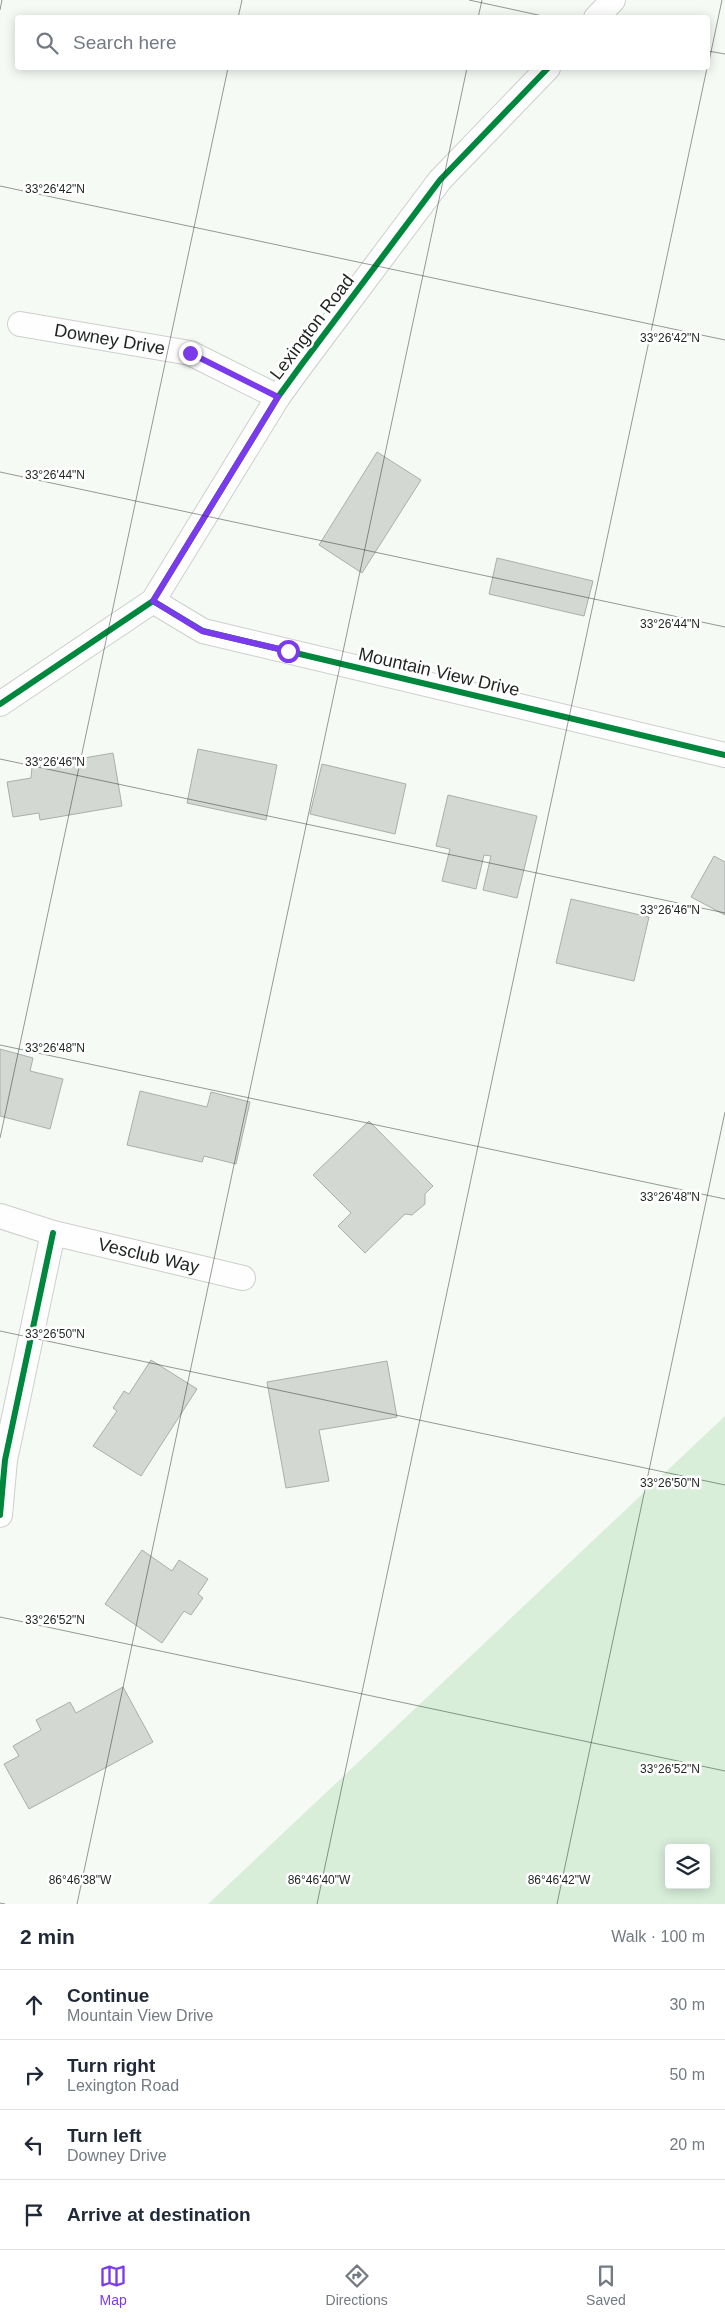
<!DOCTYPE html>
<html lang="en">
<head>
<meta charset="utf-8">
<style>
  body { margin:0; font-family:Arial,sans-serif; background:#f2f2f3; color:#1f2937 }
  .controls { position:absolute; right:15px; bottom:15px; display:grid; overflow:hidden; border-radius:5px; box-shadow:0 2px 12px #0003 }
  .controls button { width:45px; height:45px; display:grid; place-items:center; padding:0; border:0; border-bottom:1px solid #e0e1e3; background:#fff; color:#1f2937; font:25px sans-serif }
  .stop { position:absolute; width:15px; height:15px; margin:-11px; border:4px solid #7c3aed; border-radius:50%; background:#fff }
  .stop.end { background:#7c3aed; border-color:#fff; box-shadow:0 1px 5px #0008 }
  .list { margin:0; padding:0; list-style:none }
  h2 { display:flex; justify-content:space-between; align-items:center; height:65px; margin:0; padding:0 20px; font-size:21px }
  h2 small { font-size:16px; font-weight:400; color:#747a83 }
  .list li { display:grid; grid-template-columns:32px 1fr auto; gap:15px; align-items:center; box-sizing:border-box; height:70px; padding:0 20px; border-top:1px solid #e0e1e3 }
  .list b { display:block; font-size:19px; white-space:nowrap }
  .list p { margin:0; font-size:16px; white-space:nowrap; color:#747a83 }
  .list em { font-size:16px; font-style:normal; color:#747a83 }
  .icon { flex:none; width:28px; height:28px; fill:none; stroke:currentColor; stroke-width:2; stroke-linecap:round; stroke-linejoin:round }
  .map { position:relative; flex:none; width:725px; height:1904px; overflow:hidden }
  .search { position:absolute; background:#fff; box-shadow:0 2px 12px #0003; left:15px; right:15px; top:15px; height:55px; display:flex; align-items:center; gap:12px; box-sizing:border-box; padding:0 18px; border-radius:5px; color:#747a83; font-size:19px }
  .sheet { height:345px; background:#fff }
  nav { display:flex; justify-content:space-around; align-items:center; box-sizing:border-box; height:70px; border-top:1px solid #e0e1e3; background:#fff; font-size:14px; color:#747a83 }
  nav a { display:grid; justify-items:center; gap:2px }
  nav .on { color:#7c3aed }
  .map>svg:first-child { display:block }
  .green { fill:#d8eed9; fill-rule:evenodd }
  .building { fill:#d3d8d3; stroke:#abafab }
  .lines { fill:none; stroke-linecap:round; stroke-linejoin:round }
  .street-casing { stroke:#ccd0cc; stroke-width:26 }
  .street { stroke:#fefefe; stroke-width:24 }
  .cycleway-casing { stroke:#fff; stroke-width:9 }
  .cycleway { stroke:#00873e; stroke-width:6 }
  .route { stroke:#7c3aed; stroke-width:6 }
  .ticks { fill:none; stroke:#1f2420; stroke-width:1; stroke-opacity:0.45 }
  .labels { text-anchor:middle; stroke-width:5; stroke-linejoin:round; paint-order:stroke }
  .street-label { font-size:18px; fill:#1f2420; stroke:#fff }
  .ticks-label { font-size:12px; text-anchor:middle; fill:#1f2420; stroke:#fff; stroke-width:5; stroke-linejoin:round; paint-order:stroke }
</style>
</head>
<body>
<div class="map">
<svg width="725" height="1904" viewBox="0 0 725 1904">
  <rect width="100%" height="100%" fill="#f5faf5"/>
  <path class="green" d="M 725,1416 L 725,1904 L 208,1904 ZM 669,1848 L 706,1848 L 706,1885 L 669,1885 Z"/>
  <g class="building">
    <polygon points="377,452 421,480 362,573 319,545"/>
    <polygon points="497,558 593,581 584,616 489,594"/>
    <polygon points="198,749 277,765 266,820 187,803"/>
    <polygon points="113,753 122,806 40,820 39,813 13,817 7,782 31,778 32,767"/>
    <polygon points="322,764 406,784 395,834 310,814"/>
    <polygon points="448,795 537,816 517,898 483,890 491,856 484,855 476,889 442,881 450,849 436,846"/>
    <polygon points="714,856 725,862 725,915 691,897"/>
    <polygon points="571,899 649,917 634,981 556,963"/>
    <polygon points="0,1049 33,1058 30,1071 63,1079 50,1129 0,1116"/>
    <polygon points="140,1091 207,1107 211,1092 250,1102 236,1164 204,1156 202,1162 127,1145"/>
    <polygon points="369,1121 433,1186 425,1194 425,1204 412,1215 405,1214 365,1253 338,1226 351,1213 313,1175"/>
    <polygon points="151,1360 197,1389 141,1476 93,1446 117,1411 113,1408 124,1391 129,1394"/>
    <polygon points="387,1361 397,1417 319,1430 329,1481 286,1488 267,1382"/>
    <polygon points="142,1550 172,1571 179,1560 208,1579 198,1594 203,1598 191,1615 184,1611 162,1643 105,1604"/>
    <polygon points="123,1687 153,1742 29,1809 4,1764 19,1756 13,1746 41,1730 36,1720 70,1702 76,1713"/>
  </g>
  <g class="lines">
    <defs>
      <g id="street">
        <polyline points="596,18 613,0"/>
        <path id="s1" d="M 20,324 L 190,353 L 278,397"/>
        <polyline points="153,601 203,631 725,755"/>
        <polyline points="0,704 153,601 278,397 302,364 440,180 548,68"/>
        <path id="s2" d="M 0,1216 L 53,1233 L 243,1278"/>
        <polyline points="0,1515 5,1460 53,1233"/>
      </g>
    </defs>
    <use href="#street" class="street-casing"/>
    <use href="#street" class="street"/>
    <defs>
      <g id="cycleway">
        <polyline points="153,601 203,631 725,755"/>
        <polyline points="0,704 153,601 278,397 302,364 440,180 548,68"/>
        <polyline points="0,1515 5,1460 53,1233"/>
      </g>
    </defs>
    <use href="#cycleway" class="cycleway-casing"/>
    <use href="#cycleway" class="cycleway"/>
  </g>
  <g class="lines">
    <polyline class="route" points="190,353 278,397 153,601 202,631 288,651"/>
  </g>
  <path class="ticks" d="M 469,0 L 552,18M 0,10 L 2,0M 238,18 L 242,0M 478,18 L 482,0M 708,51 L 725,54M 708,66 L 722,0M 0,186 L 725,340M 0,472 L 725,627M 0,759 L 725,913M 0,1045 L 725,1199M 0,1138 L 228,68M 0,1331 L 725,1485M 0,1617 L 725,1771M 0,1903 L 5,1904M 77,1904 L 467,68M 317,1904 L 707,68M 557,1904 L 725,1112"/>
  <g class="labels">
    <g class="street-label">
      <text transform="translate(312 327) rotate(-53)" y="6">Lexington Road</text>
      <text dy="6" stroke="none"><textPath href="#s1" startOffset="91">Downey Drive</textPath></text>
      <text transform="translate(439 672) rotate(13)" y="6">Mountain View Drive</text>
      <text dy="6" stroke="none"><textPath href="#s2" startOffset="154">Vesclub Way</textPath></text>
    </g>
  </g>
  <g class="ticks-label">
    <text x="55" y="193">33°26'42"N</text>
    <text x="670" y="342">33°26'42"N</text>
    <text x="55" y="479">33°26'44"N</text>
    <text x="670" y="628">33°26'44"N</text>
    <text x="55" y="766">33°26'46"N</text>
    <text x="670" y="914">33°26'46"N</text>
    <text x="55" y="1052">33°26'48"N</text>
    <text x="670" y="1201">33°26'48"N</text>
    <text x="55" y="1338">33°26'50"N</text>
    <text x="670" y="1487">33°26'50"N</text>
    <text x="55" y="1624">33°26'52"N</text>
    <text x="670" y="1773">33°26'52"N</text>
    <text x="80" y="1884">86°46'38"W</text>
    <text x="319" y="1884">86°46'40"W</text>
    <text x="559" y="1884">86°46'42"W</text>
  </g>
</svg>
<div class="controls">
<button><svg class="icon" aria-label="layers" viewBox="0 0 24 24"><path d="M12 4l9 5-9 5-9-5zM3 14l9 5 9-5"/></svg></button>
</div>
<div class="stop" style="left:288px;top:651px"></div>
<div class="stop end" style="left:190px;top:353px"></div>
<div class="search"><svg class="icon" aria-label="search" viewBox="0 0 24 24"><circle cx="10" cy="10" r="6"/><path d="M15 15l6 6"/></svg>Search here</div>
</div>
<section class="sheet">
<h2>2 min<small>Walk · 100 m</small></h2>
<ul class="list">
<li><svg class="icon" aria-label="ahead" viewBox="0 0 24 24"><path d="M12 20V5M6 11l6-6 6 6"/></svg><div><b>Continue</b><p>Mountain View Drive</p></div><em>30 m</em></li>
<li><svg class="icon" aria-label="right" viewBox="0 0 24 24"><path d="M7 20v-9h11M14 6l5 5-5 5"/></svg><div><b>Turn right</b><p>Lexington Road</p></div><em>50 m</em></li>
<li><svg class="icon" aria-label="left" viewBox="0 0 24 24"><path d="M17 20v-9H6M10 6l-5 5 5 5"/></svg><div><b>Turn left</b><p>Downey Drive</p></div><em>20 m</em></li>
<li><svg class="icon" aria-label="arrive" viewBox="0 0 24 24"><path d="M6 21V4h12l-3 4 3 4H6"/></svg><div><b>Arrive at destination</b></div></li>
</ul>
</section>
<nav>
<a class="on"><svg class="icon" aria-label="map" viewBox="0 0 24 24"><path d="M3 6l6-2 6 2 6-2v14l-6 2-6-2-6 2zM9 4v14M15 6v14"/></svg>Map</a>
<a><svg class="icon" aria-label="directions" viewBox="0 0 24 24"><path d="M12 3l9 9-9 9-9-9zM9 14v-3h6M13 9l2 2-2 2"/></svg>Directions</a>
<a><svg class="icon" aria-label="saved" viewBox="0 0 24 24"><path d="M7 4h10v16l-5-4-5 4z"/></svg>Saved</a>
</nav>
</body>
</html>
